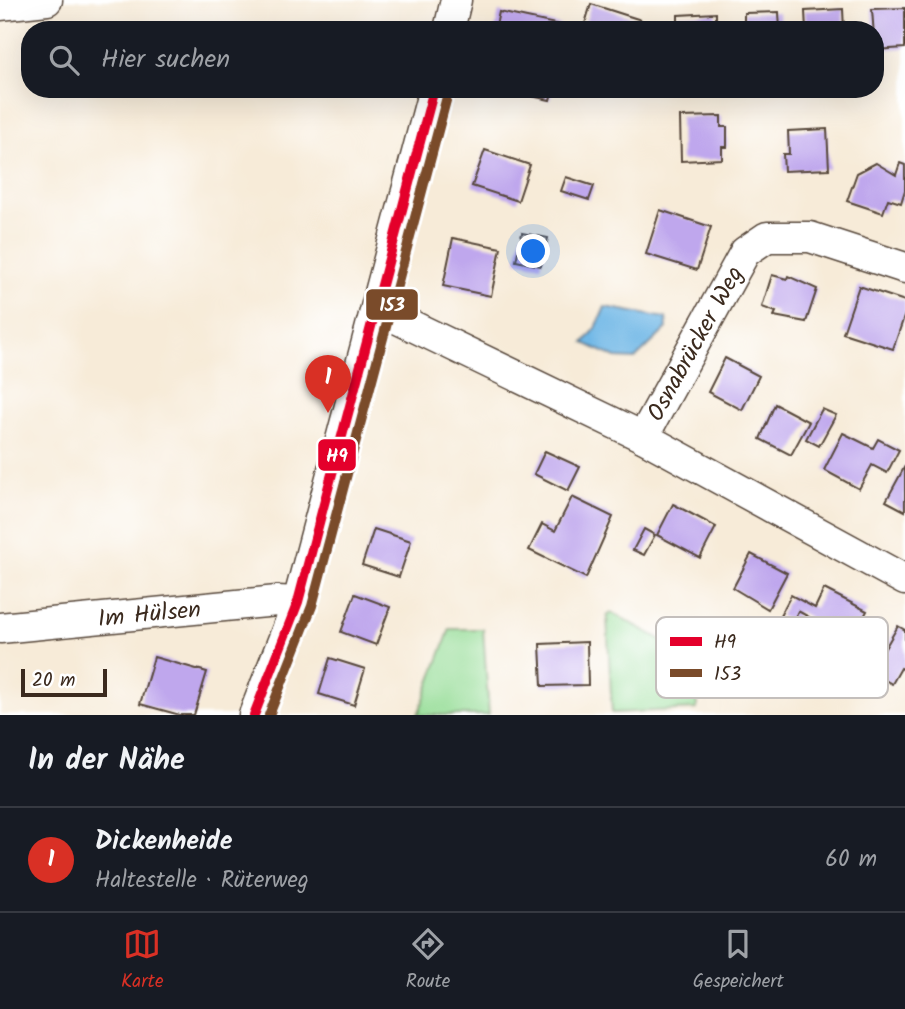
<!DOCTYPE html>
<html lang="de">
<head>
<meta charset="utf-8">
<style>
  body { margin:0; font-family:Kalam,sans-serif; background:#242831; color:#f1f3f6 }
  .scale { position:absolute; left:21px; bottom:18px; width:86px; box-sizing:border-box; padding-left:7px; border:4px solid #3b2a1e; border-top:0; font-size:19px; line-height:24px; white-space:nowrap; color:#3b2a1e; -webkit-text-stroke:5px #fff; paint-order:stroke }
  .you { position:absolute; left:534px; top:252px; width:24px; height:24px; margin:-18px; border:5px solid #fff; border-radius:50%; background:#1a73e8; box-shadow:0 0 0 10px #1a73e833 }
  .badge { display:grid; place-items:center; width:46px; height:46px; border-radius:50%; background:#d93025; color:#fff; font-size:23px; font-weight:700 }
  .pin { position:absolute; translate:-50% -58px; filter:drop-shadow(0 2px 4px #0008) }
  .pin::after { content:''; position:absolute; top:37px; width:24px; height:21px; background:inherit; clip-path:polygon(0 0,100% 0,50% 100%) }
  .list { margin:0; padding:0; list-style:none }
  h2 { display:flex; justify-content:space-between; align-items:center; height:91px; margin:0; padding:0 28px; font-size:30px }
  h2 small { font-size:23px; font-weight:400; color:#9ea1a6 }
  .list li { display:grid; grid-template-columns:46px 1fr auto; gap:21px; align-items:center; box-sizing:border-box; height:105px; padding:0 28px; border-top:2px solid #363941 }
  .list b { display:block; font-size:26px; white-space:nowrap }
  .list p { margin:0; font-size:23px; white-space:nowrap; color:#9ea1a6 }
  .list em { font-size:23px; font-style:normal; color:#9ea1a6 }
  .icon { flex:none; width:38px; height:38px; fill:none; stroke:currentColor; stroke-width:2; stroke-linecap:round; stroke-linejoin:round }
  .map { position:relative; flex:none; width:905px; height:715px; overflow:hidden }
  .search { position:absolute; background:#171b24; box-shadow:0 7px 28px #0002; left:21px; right:21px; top:21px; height:77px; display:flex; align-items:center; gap:18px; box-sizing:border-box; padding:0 24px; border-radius:28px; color:#9ea1a6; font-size:26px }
  .sheet { height:196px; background:#171b24 }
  nav { display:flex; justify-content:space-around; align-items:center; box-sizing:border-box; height:98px; border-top:2px solid #363941; background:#171b24; font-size:19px; color:#9ea1a6 }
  nav a { display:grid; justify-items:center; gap:4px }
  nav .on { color:#d93025 }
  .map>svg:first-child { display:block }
  .green { fill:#96dd97; stroke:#68845a; stroke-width:2 }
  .water { fill:#6fb7e6; stroke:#557082; stroke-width:2 }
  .building { fill:#bfa7ed }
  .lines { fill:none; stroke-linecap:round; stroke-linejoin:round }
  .minor-casing { stroke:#57473a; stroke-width:33 }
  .minor { stroke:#fff; stroke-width:30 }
  .bus-1-casing { stroke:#fff; stroke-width:16 }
  .bus-2-casing { stroke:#fff; stroke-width:16 }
  .bus-1 { stroke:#e4002b; stroke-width:10 }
  .bus-2 { stroke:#7a4b2a; stroke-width:10 }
  .labels { text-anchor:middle; stroke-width:7; stroke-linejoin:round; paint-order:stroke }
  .street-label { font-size:24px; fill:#3b2a1e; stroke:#fff }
  .key { fill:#fff; stroke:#c4bfbc; stroke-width:2 }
  .key-label { font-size:19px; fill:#3b2a1e }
  .line-badge { stroke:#fff; stroke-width:2.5 }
  .badge-label { font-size:19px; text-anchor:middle; font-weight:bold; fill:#fff }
</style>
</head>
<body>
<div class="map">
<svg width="905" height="715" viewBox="0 0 905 715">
  <rect width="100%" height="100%" fill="#fff"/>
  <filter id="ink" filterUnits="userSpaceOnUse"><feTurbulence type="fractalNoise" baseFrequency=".0143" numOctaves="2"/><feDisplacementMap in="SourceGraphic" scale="14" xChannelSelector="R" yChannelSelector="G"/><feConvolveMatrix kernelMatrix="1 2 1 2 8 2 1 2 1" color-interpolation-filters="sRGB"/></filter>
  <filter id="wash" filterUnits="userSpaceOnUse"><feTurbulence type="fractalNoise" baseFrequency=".00686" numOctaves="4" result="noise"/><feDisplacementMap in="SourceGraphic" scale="28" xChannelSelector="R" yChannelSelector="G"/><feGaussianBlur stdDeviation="1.57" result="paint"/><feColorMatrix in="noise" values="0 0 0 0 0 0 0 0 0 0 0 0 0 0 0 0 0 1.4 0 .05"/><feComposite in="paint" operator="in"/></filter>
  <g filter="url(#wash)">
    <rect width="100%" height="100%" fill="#f7ebd8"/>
    <g class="green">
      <polygon points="612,613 694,657 697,709 612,713 607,616"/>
      <polygon points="450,629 483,629 489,715 418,715"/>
    </g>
    <polygon class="water" points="605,307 666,318 667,328 635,359 616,358 584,343 596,328"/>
    <g id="blocks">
      <g class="building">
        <polygon points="591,4 641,20 638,30 583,30"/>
        <polygon points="905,8 905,48 875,50 872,9"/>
        <polygon points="843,9 844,30 806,30 805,11"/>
        <polygon points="499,12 560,25 559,30 495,30"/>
        <polygon points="779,12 780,30 744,30 744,13"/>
        <polygon points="716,13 716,30 678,30 678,15"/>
        <polygon points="532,89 553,89 550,100 531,96"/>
        <polygon points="721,116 721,127 727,127 727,147 722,147 722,159 681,161 680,117"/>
        <polygon points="827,129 829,169 784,171 783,154 789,154 788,131"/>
        <polygon points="485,150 530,165 518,201 472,186"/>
        <polygon points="876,163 896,175 900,163 905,165 905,190 901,203 888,199 883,213 847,201 857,173"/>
        <polygon points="566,177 594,186 589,200 561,191"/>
        <polygon points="660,210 711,227 697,270 646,254"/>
        <polygon points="522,233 548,238 541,266 516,261"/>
        <polygon points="453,238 501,248 491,296 443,286"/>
        <polygon points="772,275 787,279 788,276 817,289 806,322 774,316 776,312 762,307"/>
        <polygon points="859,286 905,301 905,314 893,349 843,333"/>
        <polygon points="725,358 759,376 742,410 708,392"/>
        <polygon points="775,404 809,422 791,455 760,439"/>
        <polygon points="822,409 836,415 819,446 806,439"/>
        <polygon points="843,433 873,448 878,439 899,450 887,473 872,465 859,489 824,470"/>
        <polygon points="545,451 580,467 568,491 534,474"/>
        <polygon points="905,466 905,511 886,501"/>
        <polygon points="572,497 613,517 586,578 529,550 542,524 555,531"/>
        <polygon points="673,504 716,527 700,558 657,535"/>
        <polygon points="374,529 411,541 399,577 362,565"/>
        <polygon points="644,529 655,535 644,555 633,550"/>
        <polygon points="751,554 787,573 768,609 733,588"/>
        <polygon points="824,589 867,611 848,646 807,622 809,617 798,611 793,622 780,616 791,595 815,608"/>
        <polygon points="355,594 390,607 376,645 341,632"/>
        <polygon points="898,626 905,630 905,670 901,668 892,684 871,672"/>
        <polygon points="587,642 588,685 542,686 540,644"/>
        <polygon points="154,657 207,672 194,715 180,715 140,704"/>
        <polygon points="330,658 365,669 354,705 319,694"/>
      </g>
    </g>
  </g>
  <g filter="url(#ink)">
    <use href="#blocks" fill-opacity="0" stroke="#57473a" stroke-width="2"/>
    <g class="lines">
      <defs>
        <g id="minor">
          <polyline points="0,5 47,0"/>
          <polyline points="449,30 456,0"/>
          <polyline points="376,312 398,319 643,437 905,580"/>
          <path id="s1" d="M 643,437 L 745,252 L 767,237 L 810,237 L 905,268"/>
          <path id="s2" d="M 0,628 L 277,601 L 298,602"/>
          <polyline points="254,715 298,602 434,89"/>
        </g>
      </defs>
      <use href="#minor" class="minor-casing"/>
      <use href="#minor" class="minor"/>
      <defs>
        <polyline id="bus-1" points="254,715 298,602 434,89"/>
        <polyline id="bus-2" points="269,715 312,606 448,93"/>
      </defs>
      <use href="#bus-1" class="bus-1-casing"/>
      <use href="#bus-2" class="bus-2-casing"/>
      <use href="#bus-1" class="bus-1"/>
      <use href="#bus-2" class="bus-2"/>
    </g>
  </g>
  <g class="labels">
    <g class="street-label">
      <text dy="8" stroke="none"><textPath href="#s1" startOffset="107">Osnabrücker Weg</textPath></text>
      <text dy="8" stroke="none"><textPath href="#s2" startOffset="150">Im Hülsen</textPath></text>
    </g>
  </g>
  <rect x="656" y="617" width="232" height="81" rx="10" class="key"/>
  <rect x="670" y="637" width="32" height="9" fill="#e4002b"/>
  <rect x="670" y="669" width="32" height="8" fill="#7a4b2a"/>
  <g class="key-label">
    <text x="714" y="648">H9</text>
    <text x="714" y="680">153</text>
  </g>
  <g class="line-badge">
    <rect x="365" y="288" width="54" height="33" rx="7" fill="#7a4b2a"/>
    <rect x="317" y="438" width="40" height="34" rx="7" fill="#e4002b"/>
  </g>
  <g class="badge-label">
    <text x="392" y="311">153</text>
    <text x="337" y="462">H9</text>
  </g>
</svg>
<div class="scale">20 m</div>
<div class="you"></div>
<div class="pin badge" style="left:328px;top:413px">1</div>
<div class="search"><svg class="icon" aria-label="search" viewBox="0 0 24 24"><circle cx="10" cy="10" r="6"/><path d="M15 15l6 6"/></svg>Hier suchen</div>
</div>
<section class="sheet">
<h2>In der Nähe<small></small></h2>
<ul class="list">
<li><span class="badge">1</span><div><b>Dickenheide</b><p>Haltestelle · Rüterweg</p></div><em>60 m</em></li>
</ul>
</section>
<nav>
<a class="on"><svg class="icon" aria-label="map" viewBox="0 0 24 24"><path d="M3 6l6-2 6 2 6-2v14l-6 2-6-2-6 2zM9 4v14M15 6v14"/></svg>Karte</a>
<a><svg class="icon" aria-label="directions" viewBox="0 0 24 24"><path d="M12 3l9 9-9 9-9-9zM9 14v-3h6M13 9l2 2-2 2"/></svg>Route</a>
<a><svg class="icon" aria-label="saved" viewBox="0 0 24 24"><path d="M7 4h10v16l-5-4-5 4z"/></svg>Gespeichert</a>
</nav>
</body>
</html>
